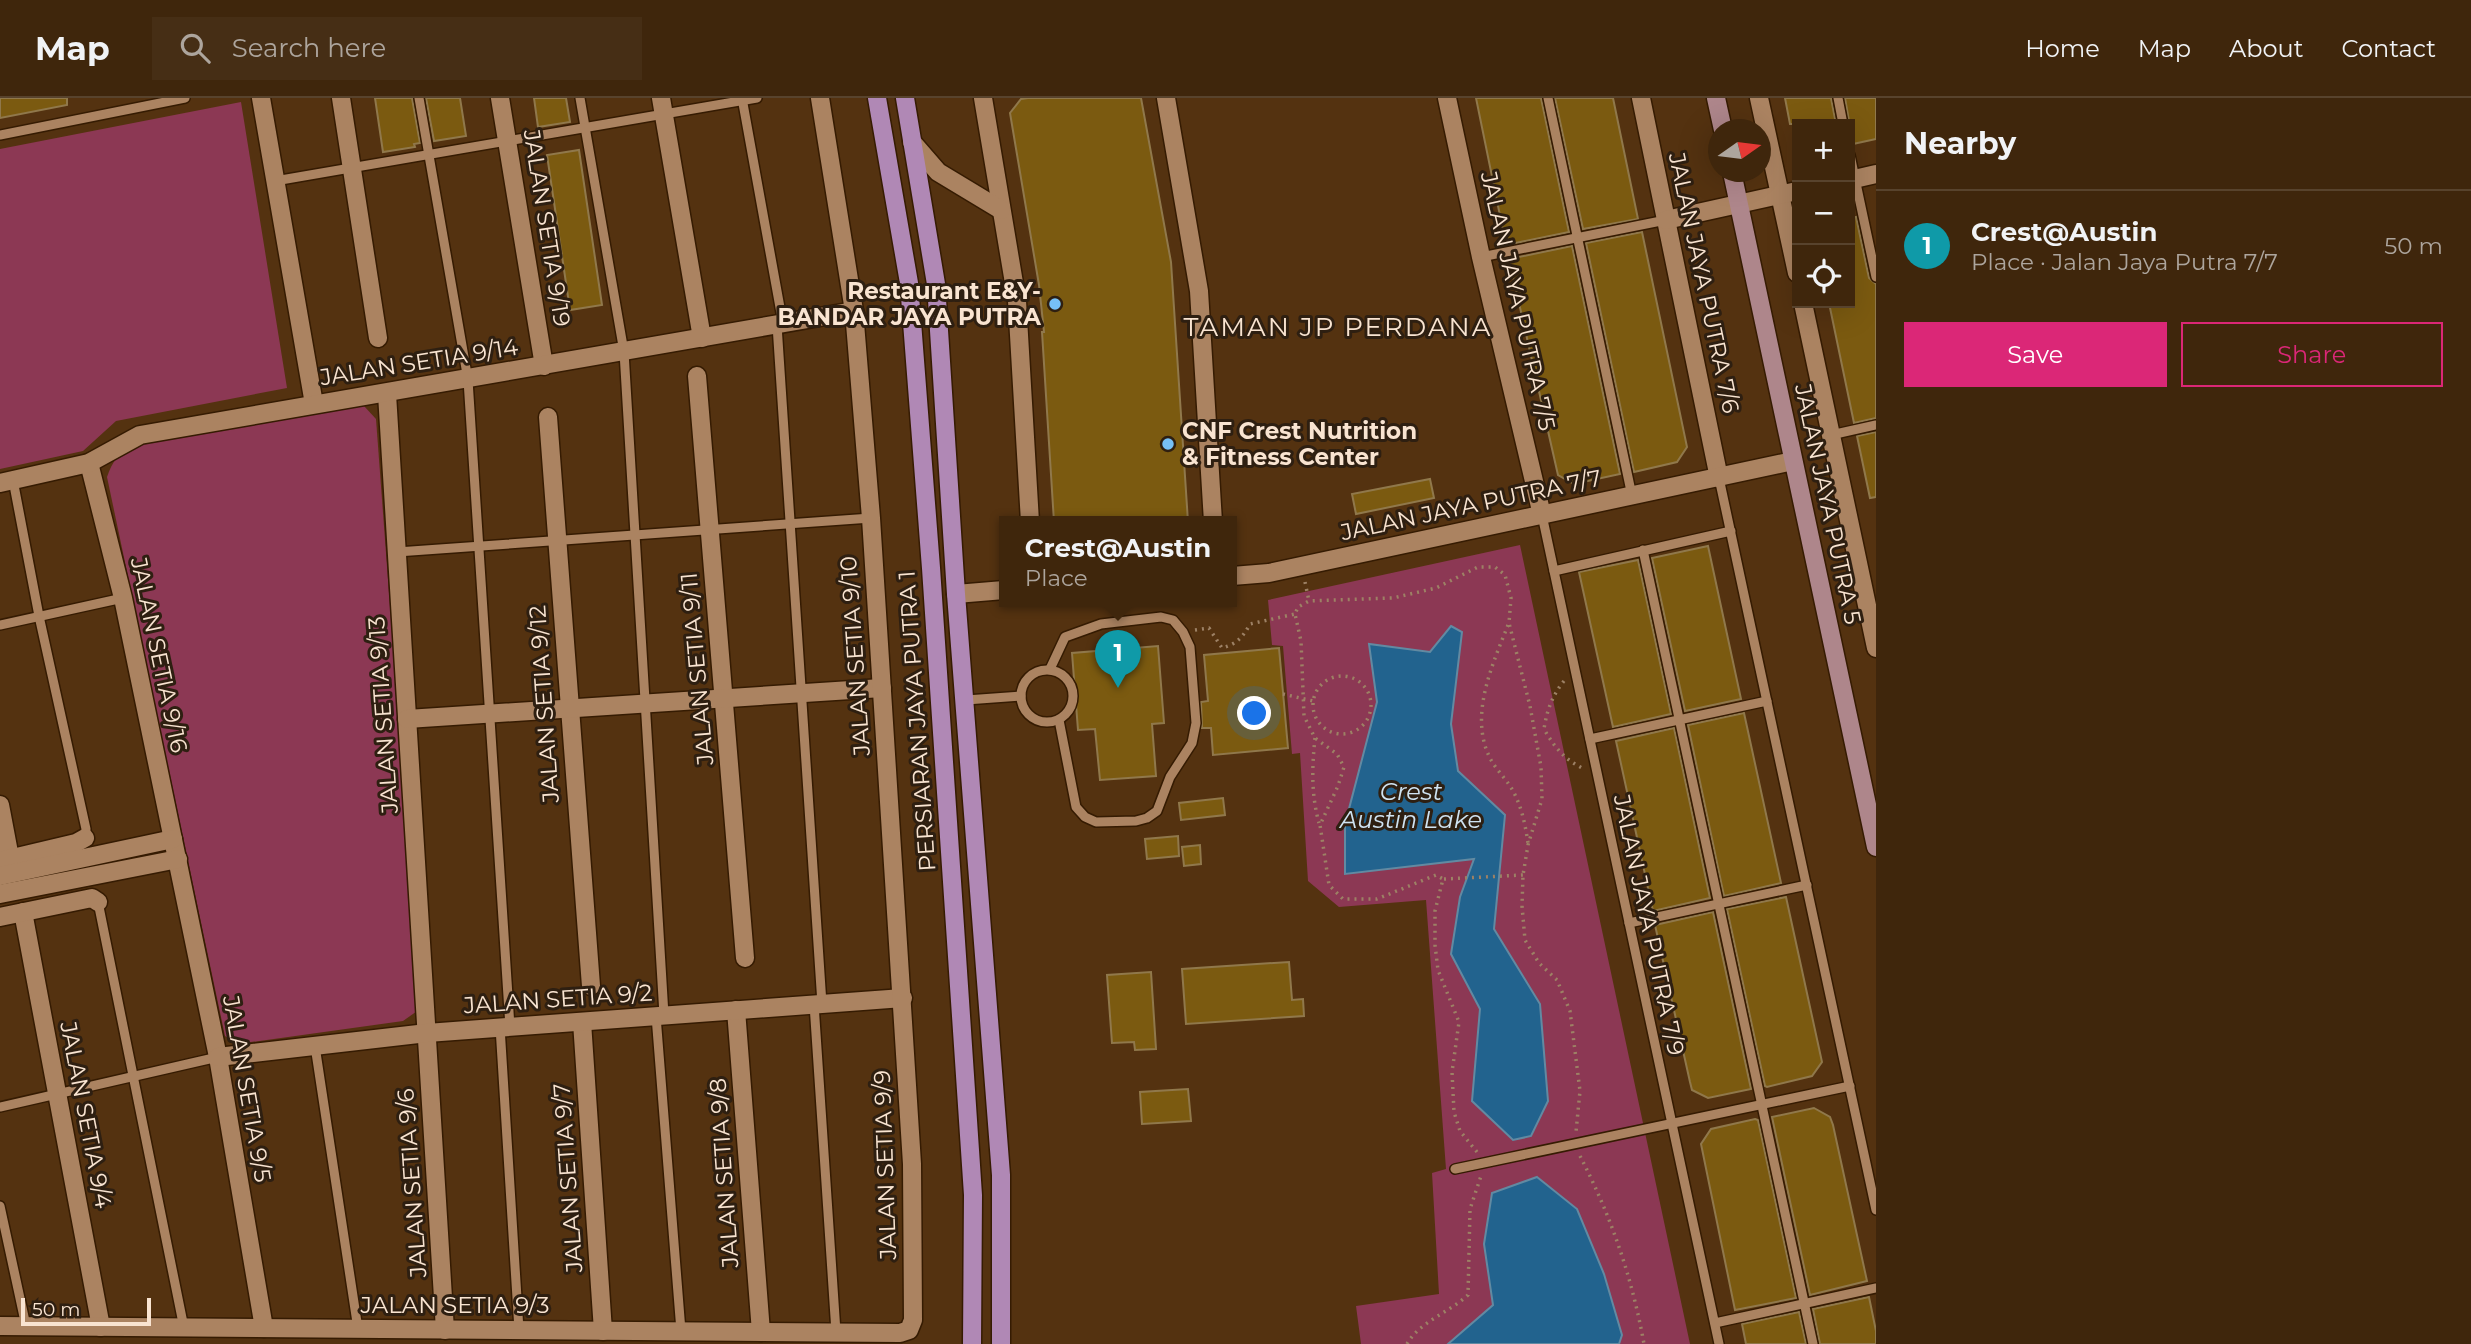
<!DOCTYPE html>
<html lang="en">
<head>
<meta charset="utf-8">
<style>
  body { margin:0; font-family:Montserrat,sans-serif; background:#462e15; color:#f1f3f6 }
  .controls { position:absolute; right:21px; top:21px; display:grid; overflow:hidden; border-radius:0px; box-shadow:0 7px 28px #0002 }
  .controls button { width:63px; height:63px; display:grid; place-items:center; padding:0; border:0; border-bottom:2px solid #58432d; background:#3f260c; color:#f1f3f6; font:35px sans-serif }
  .compass { position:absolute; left:1708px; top:21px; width:63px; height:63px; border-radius:50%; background:#3f260c; box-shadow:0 7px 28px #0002; rotate:76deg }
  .scale { position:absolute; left:21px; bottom:18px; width:130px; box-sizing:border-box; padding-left:7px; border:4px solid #f9e4d1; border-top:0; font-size:19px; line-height:24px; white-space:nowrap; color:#f9e4d1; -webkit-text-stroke:5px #2e1f11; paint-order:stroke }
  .you { position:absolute; left:1255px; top:616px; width:24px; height:24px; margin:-18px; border:5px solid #fff; border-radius:50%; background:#1a73e8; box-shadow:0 0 0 10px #1a73e833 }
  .badge { display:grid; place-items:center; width:46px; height:46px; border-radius:50%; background:#db2777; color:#fff; font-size:23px; font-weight:700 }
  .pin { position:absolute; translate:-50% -58px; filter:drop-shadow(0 2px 4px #0008) }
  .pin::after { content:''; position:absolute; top:37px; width:24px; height:21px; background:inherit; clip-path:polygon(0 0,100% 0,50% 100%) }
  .popup { position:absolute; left:999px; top:418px; width:238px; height:91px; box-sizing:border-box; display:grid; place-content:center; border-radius:0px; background:#3f260c; filter:drop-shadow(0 2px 5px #0005); font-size:23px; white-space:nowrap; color:#ada59d }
  .popup b { font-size:26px; color:#f1f3f6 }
  .popup::after { content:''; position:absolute; left:50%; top:100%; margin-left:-14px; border:14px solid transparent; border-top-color:#3f260c }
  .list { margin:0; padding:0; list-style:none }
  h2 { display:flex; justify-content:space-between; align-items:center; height:91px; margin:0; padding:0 28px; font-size:30px }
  h2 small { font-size:23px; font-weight:400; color:#ada59d }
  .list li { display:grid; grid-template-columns:46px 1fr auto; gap:21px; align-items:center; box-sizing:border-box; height:112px; padding:0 28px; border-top:2px solid #58432d }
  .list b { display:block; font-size:26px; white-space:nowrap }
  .list p { margin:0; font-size:23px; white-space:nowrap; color:#ada59d }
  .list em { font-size:23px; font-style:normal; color:#ada59d }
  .actions { display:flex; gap:14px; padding:21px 28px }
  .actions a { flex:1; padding:16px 0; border:2px solid #db2777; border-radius:0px; text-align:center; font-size:24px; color:#db2777 }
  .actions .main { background:#db2777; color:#fff }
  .icon { flex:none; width:38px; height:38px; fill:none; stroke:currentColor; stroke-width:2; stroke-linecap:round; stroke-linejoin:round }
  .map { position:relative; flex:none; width:1876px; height:1246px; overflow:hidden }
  header { display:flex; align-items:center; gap:42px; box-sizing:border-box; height:98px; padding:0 35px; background:#3f260c; border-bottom:2px solid #58432d }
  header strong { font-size:33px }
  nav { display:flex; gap:38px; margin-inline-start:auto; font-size:24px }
  .search { width:490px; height:63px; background:#462e15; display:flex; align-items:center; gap:18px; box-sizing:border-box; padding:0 24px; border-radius:0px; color:#ada59d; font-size:26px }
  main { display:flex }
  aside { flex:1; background:#3f260c }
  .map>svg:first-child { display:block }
  .green { fill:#8c3854 }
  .water { fill:#22638e; stroke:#628aa2; stroke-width:2 }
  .building { fill:#7b5a10; stroke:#90784b; stroke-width:2 }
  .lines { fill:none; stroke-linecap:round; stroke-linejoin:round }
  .lane-casing { stroke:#351b02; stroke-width:12 }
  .street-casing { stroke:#351b02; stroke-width:21 }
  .secondary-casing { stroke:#351b02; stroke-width:21 }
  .primary-casing { stroke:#351b02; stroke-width:21 }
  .path { stroke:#9d8165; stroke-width:3.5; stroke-dasharray:2 5; stroke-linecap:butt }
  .lane { stroke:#ab8361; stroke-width:9 }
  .street { stroke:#ab8361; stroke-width:18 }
  .secondary { stroke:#ae868b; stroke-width:18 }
  .primary { stroke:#b088b5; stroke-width:18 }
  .poi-dot { fill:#76c0f7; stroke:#2e1f11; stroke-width:2.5 }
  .labels { text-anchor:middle; stroke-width:6; stroke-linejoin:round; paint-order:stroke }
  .street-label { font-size:23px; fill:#f9e4d1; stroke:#2e1f11 }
  .poi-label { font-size:23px; font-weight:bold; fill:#f9e4d1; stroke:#2e1f11; text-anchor:end }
  .water-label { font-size:24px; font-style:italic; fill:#cfe3f2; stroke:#2e1f11 }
  .quarter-label { font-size:26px; letter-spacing:2px; fill:#f9e4d1; stroke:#2e1f11 }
</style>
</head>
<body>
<header>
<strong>Map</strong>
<div class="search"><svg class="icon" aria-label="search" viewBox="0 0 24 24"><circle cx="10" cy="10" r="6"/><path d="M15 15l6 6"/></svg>Search here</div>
<nav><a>Home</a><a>Map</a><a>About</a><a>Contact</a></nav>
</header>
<main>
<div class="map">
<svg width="1876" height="1246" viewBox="0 0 1876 1246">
  <rect width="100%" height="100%" fill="#543210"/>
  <g class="green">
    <polygon points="241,4 287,290 116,323 83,353 0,371 0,51"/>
    <path d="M 364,308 L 376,321 L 420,911 L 403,923 L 237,946 L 225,938 L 107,379 C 112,364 118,356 131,348 Z"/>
    <polygon points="1520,447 1690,1246 1361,1246 1356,1208 1439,1196 1432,1075 1446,1071 1426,802 1339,809 1308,783 1300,655 1292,656 1283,548 1272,547 1268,502"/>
  </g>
  <g class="water">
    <polygon points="1451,528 1462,534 1451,626 1458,673 1505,717 1494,831 1540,906 1548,1003 1531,1038 1513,1042 1472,1003 1480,911 1451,856 1460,799 1474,761 1345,776 1345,726 1377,604 1369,546 1430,554"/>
    <polygon points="1537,1079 1577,1111 1604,1176 1622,1237 1619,1246 1448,1246 1493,1207 1484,1146 1492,1095"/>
  </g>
  <g class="building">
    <polygon points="0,0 67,0 67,7 0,20"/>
    <polygon points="375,0 412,0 420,45 414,46 415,49 383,54"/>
    <polygon points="426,0 460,0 466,38 434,43"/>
    <polygon points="534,0 566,0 570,24 538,29"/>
    <polygon points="1028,0 1141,0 1171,164 1188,424 1054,424 1042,234 1044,234 1039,187 1010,15 1021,1"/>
    <polygon points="1476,0 1541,0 1569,134 1506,147"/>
    <polygon points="1555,0 1613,0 1638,121 1583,131"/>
    <polygon points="1785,0 1831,0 1836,26 1790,26"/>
    <polygon points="1845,0 1876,0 1876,41 1853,46"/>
    <polygon points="579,52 602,207 570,212 547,57"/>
    <polygon points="1856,119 1869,180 1876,186 1876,320 1854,325 1829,205 1850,205 1850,120"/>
    <polygon points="1642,134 1687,349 1677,364 1634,374 1586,145"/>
    <polygon points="1572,148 1620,376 1574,386 1558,377 1509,161"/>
    <polygon points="1876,334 1876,399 1870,400 1857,338"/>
    <polygon points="1430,381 1434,400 1356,416 1352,396"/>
    <polygon points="1708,448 1741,601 1685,613 1652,460"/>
    <polygon points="1638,462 1671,616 1613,629 1579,474"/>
    <polygon points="1158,548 1164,625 1152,626 1156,678 1100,682 1095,631 1078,632 1072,555"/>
    <polygon points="1279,550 1288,650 1213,657 1211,630 1202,630 1201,604 1208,603 1204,557"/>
    <polygon points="1744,615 1781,785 1724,798 1688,627"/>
    <polygon points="1674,630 1710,800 1653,813 1616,643"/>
    <polygon points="1223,700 1225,717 1181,722 1179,705"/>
    <polygon points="1178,738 1179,758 1147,761 1145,741"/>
    <polygon points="1200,747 1201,766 1184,768 1182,749"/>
    <polygon points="1786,799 1822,964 1812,978 1767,989 1765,988 1727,811"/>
    <polygon points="1713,814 1751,991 1708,1000 1692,992 1690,984 1655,827"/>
    <polygon points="1289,864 1292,902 1303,901 1304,918 1186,926 1182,871"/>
    <polygon points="1151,874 1156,951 1135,952 1134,944 1112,945 1107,877"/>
    <polygon points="1188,991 1191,1023 1142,1026 1140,994"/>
    <polygon points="1814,1010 1830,1019 1833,1027 1867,1183 1810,1197 1772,1019"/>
    <polygon points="1755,1021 1758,1022 1796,1200 1735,1212 1701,1046 1711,1031"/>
    <polygon points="1869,1199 1876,1233 1876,1246 1820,1246 1813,1211"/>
    <polygon points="1799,1214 1806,1246 1746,1246 1742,1226"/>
  </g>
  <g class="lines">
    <defs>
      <g id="lane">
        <polyline points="419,0 468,282 510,929"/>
        <polyline points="580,0 624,254 664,917"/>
        <polyline points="742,0 783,226"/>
        <polyline points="1548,0 1632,398"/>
        <polyline points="1838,0 1843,26"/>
        <polyline points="0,37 185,0"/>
        <polyline points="1850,57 1876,179"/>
        <polyline points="275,83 757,0"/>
        <polyline points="1481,159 1666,122"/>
        <polyline points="777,227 822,906"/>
        <polyline points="1831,337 1876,327"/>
        <polyline points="1719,380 1876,1112"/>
        <polyline points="13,382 39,518 86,731 85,740"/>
        <polyline points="1542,417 1719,1246"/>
        <polyline points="1643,452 1813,1246"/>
        <polyline points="397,454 871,420"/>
        <polyline points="1554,473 1731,433"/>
        <polyline points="0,527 123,500"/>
        <polyline points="1050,571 1065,539 1101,526 1161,519 1173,522 1183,534 1190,549 1196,625 1192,645 1170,679 1157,713 1147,720 1136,723 1096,724 1085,719 1076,709 1059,622"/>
        <circle cx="1047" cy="598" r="26"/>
        <polyline points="966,602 1021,598"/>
        <polyline points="1590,641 1767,603"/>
        <polyline points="98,804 184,1230"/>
        <polyline points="1629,825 1807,787"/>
        <polyline points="814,906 836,1234"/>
        <polyline points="656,918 681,1233"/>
        <polyline points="500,929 519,1232"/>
        <polyline points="315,948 358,1231"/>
        <polyline points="0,1009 218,959"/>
        <polyline points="1455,1071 1850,988"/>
        <polyline points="0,1108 26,1228"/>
        <polyline points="1715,1225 1876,1190"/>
      </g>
      <g id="street">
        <polyline points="261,0 314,306"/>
        <polyline points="341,0 378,240"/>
        <polyline points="500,0 544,268"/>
        <polyline points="661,0 702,240"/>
        <polyline points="983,0 1017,203 1030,424"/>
        <polyline points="1166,0 1199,193 1213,424"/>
        <polyline points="1447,0 1481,159 1542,417"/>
        <polyline points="1641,0 1719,380"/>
        <polyline points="1759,0 1797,175"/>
        <polyline points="912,44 938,74 1001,112"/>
        <polyline points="1850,82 1876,76"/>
        <polyline points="1666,122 1797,93"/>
        <polyline points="1803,205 1876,550"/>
        <polyline points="697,278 745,860"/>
        <polyline points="387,296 445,1232"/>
        <polyline points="548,319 591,888"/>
        <polyline points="89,365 123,500 218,959 264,1230"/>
        <polyline points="0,385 89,365 140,337 854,213"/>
        <polyline points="1232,478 1269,475 1793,363"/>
        <polyline points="956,496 1004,492"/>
        <polyline points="407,621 882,590"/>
        <polyline points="0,707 10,760"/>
        <polyline points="0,763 76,745 85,740"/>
        <polyline points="0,778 173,741"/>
        <polyline points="0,796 178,761"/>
        <polyline points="23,814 101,1229"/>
        <polyline points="0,819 92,800 98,804"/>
        <polyline points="736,912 761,1234"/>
        <polyline points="582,924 603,1233"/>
        <polyline points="218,959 427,935 903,900"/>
        <polyline points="0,1228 900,1235 909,1232 913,1222 912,1066 871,420 854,213 820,0"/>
      </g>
      <g id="secondary">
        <polyline points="1716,0 1723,32"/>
        <polyline points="1732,74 1876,749"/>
      </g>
      <g id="primary">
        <polyline points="877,0 909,185 931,470 973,1097 972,1246"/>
        <polyline points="905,0 936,186 956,496 1001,1077 1001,1246"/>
      </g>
    </defs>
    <use href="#lane" class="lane-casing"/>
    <use href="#street" class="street-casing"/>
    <use href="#secondary" class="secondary-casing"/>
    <use href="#primary" class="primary-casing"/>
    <g class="path">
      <polyline points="1305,484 1309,503"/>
      <path d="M 1508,527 C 1492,568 1468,619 1491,662 C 1496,671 1504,679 1510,688 C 1521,705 1525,725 1528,745"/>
      <path d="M 1195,532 L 1209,530 L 1222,550 C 1237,546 1243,539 1250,526 L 1295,516"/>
      <circle cx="1342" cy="607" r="29"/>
      <path d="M 1564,583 C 1552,598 1547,612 1544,631 C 1555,650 1564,661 1584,671"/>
      <polyline points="1283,596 1313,603"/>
      <path d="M 1315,640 C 1312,669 1311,696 1319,725"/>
      <polyline points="1444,781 1523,777"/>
      <polyline points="1477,1054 1460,1033 1454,1014 1452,974 1459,924 1438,872 1435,847 1435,813 1443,781 1436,777 1377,801 1343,801 1329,787 1320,727 1338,688 1344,669 1337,656 1315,640 1304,618 1301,543 1295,516 1298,509 1309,503 1393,500 1436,490 1478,469 1495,469 1505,477 1511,500 1509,525 1530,608 1541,669 1542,701 1528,747 1523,777 1522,808 1525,842 1539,865 1557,882 1570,913 1580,993 1576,1034"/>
      <path d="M 1580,1058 C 1611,1118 1632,1179 1644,1246"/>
      <path d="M 1407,1246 C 1419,1224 1450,1214 1468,1197 L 1470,1111 L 1481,1078"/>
    </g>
    <use href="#lane" class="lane"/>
    <use href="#street" class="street"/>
    <use href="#secondary" class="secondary"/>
    <use href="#primary" class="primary"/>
  </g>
  <g class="poi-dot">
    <circle cx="1055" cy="206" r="7"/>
    <circle cx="1168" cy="346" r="7"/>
  </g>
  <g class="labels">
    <g class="street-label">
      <text transform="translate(547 130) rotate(81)" y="8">JALAN SETIA 9/19</text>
      <text transform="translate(1704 185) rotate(78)" y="8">JALAN JAYA PUTRA 7/6</text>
      <text transform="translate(1518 203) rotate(77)" y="8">JALAN JAYA PUTRA 7/5</text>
      <text transform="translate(419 264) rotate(-9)" y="8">JALAN SETIA 9/14</text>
      <text transform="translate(1828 406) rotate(78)" y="8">JALAN JAYA PUTRA 5</text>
      <text transform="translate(1471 407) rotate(-12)" y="8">JALAN JAYA PUTRA 7/7</text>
      <text transform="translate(159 557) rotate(78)" y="8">JALAN SETIA 9/16</text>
      <text transform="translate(855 558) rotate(-94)" y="8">JALAN SETIA 9/10</text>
      <text transform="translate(697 571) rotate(-95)" y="8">JALAN SETIA 9/11</text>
      <text transform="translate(544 606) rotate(-94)" y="8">JALAN SETIA 9/12</text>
      <text transform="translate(383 617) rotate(-94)" y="8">JALAN SETIA 9/13</text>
      <text transform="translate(917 623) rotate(-94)" y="8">PERSIARAN JAYA PUTRA 1</text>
      <text transform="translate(1649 827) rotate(78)" y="8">JALAN JAYA PUTRA 7/9</text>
      <text transform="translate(558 901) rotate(-4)" y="8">JALAN SETIA 9/2</text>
      <text transform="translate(247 991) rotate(80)" y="8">JALAN SETIA 9/5</text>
      <text transform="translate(86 1017) rotate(79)" y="8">JALAN SETIA 9/4</text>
      <text transform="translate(885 1067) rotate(-92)" y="8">JALAN SETIA 9/9</text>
      <text transform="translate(724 1075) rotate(-94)" y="8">JALAN SETIA 9/8</text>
      <text transform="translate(568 1080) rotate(-94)" y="8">JALAN SETIA 9/7</text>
      <text transform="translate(412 1085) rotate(-94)" y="8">JALAN SETIA 9/6</text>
      <text x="455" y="1215">JALAN SETIA 9/3</text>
    </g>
    <g class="poi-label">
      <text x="1041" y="201">Restaurant E&amp;Y-<tspan x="1041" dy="26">BANDAR JAYA PUTRA</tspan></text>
      <text x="1182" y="341" text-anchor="start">CNF Crest Nutrition<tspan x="1182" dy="26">&amp; Fitness Center</tspan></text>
    </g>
    <g class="water-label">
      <text x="1411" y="702">Crest<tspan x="1411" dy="28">Austin Lake</tspan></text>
    </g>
    <g class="quarter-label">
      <text x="1338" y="238">TAMAN JP PERDANA</text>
    </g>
  </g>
</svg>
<div class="controls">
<button>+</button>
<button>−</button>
<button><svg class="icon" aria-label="locate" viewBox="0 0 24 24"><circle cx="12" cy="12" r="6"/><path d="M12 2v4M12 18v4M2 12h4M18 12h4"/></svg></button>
</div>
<svg class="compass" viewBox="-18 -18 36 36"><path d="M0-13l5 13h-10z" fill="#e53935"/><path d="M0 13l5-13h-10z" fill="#ada59d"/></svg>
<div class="scale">50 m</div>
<div class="you"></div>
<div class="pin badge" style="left:1118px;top:590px;background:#0f9aa8">1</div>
<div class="popup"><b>Crest@Austin</b>Place</div>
</div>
<aside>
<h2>Nearby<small></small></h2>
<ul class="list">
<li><span class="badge" style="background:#0f9aa8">1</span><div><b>Crest@Austin</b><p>Place · Jalan Jaya Putra 7/7</p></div><em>50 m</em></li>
</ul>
<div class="actions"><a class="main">Save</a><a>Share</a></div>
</aside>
</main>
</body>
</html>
